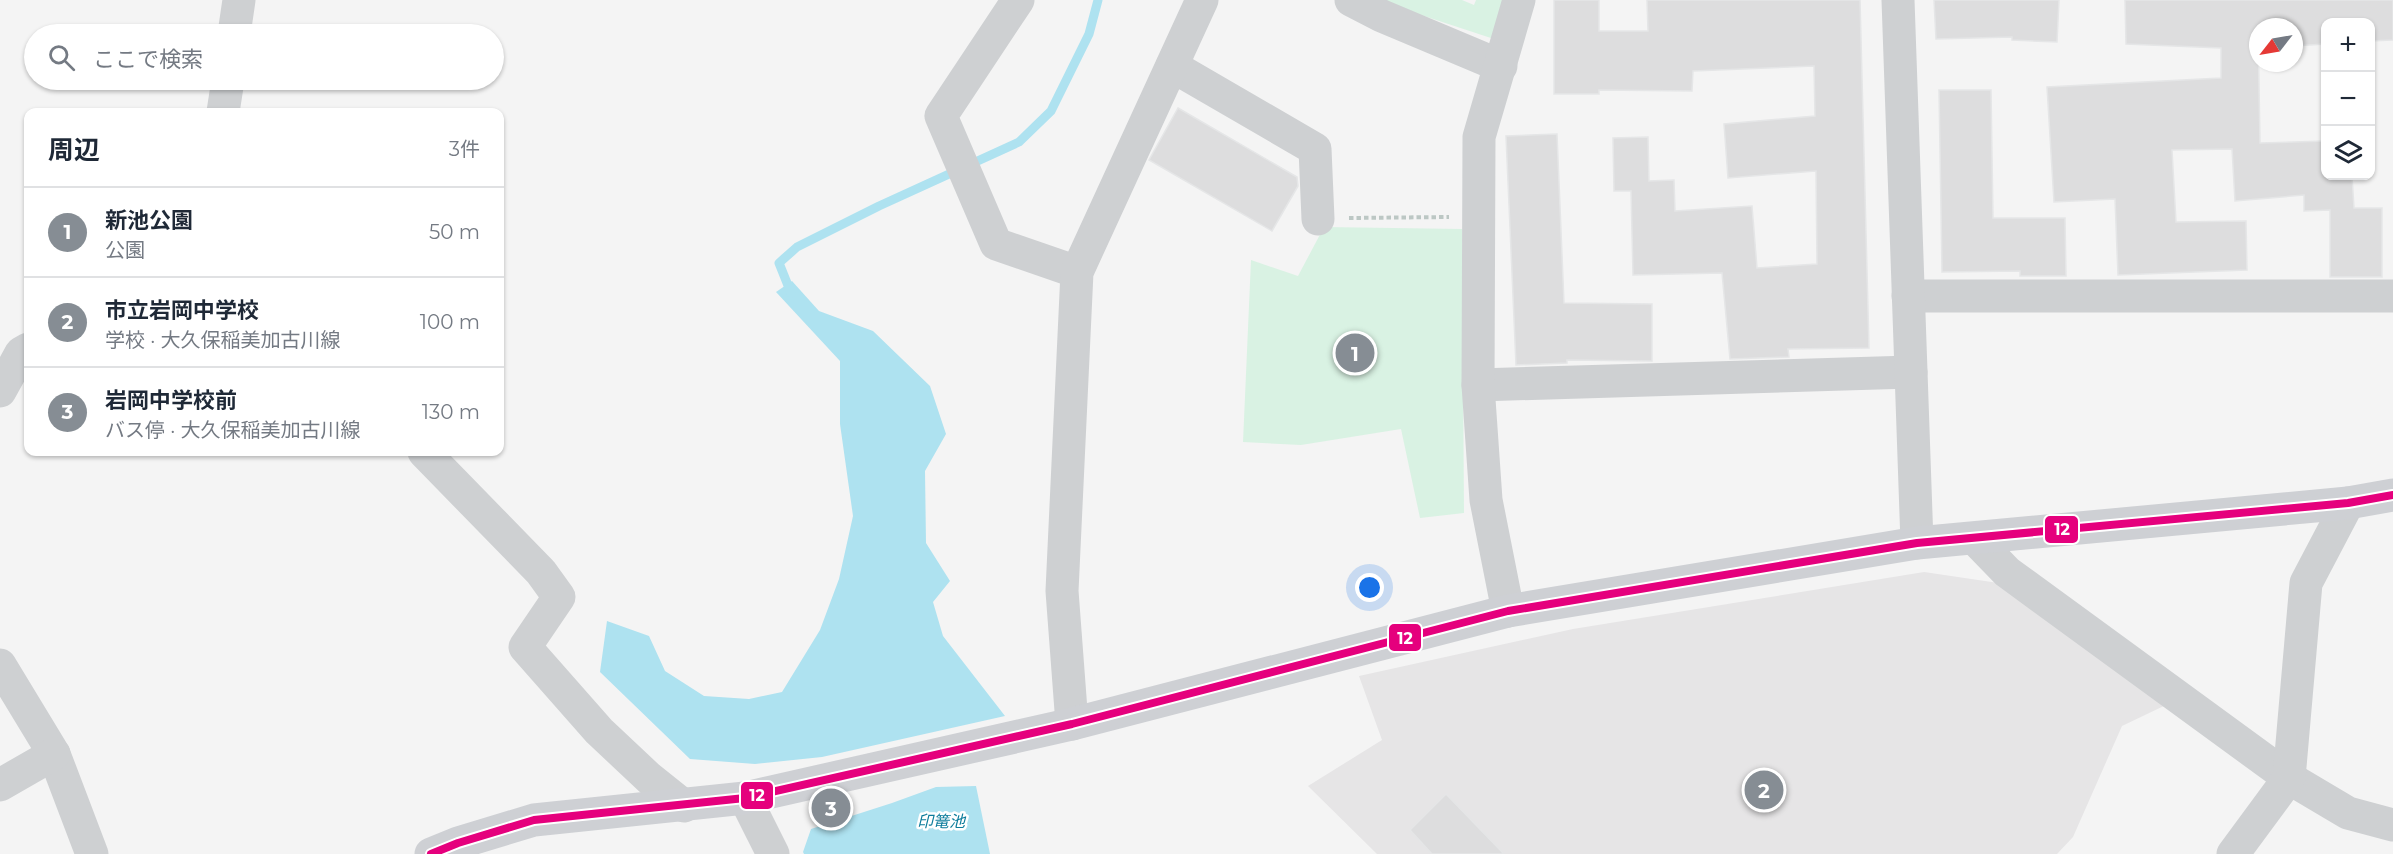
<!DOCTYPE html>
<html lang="ja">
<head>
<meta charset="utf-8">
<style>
  body { margin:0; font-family:Montserrat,"Noto Sans JP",sans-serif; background:#f6f6f7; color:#1f2937 }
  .controls { position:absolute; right:18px; top:18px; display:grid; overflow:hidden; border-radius:12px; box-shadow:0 2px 4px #0004 }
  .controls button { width:54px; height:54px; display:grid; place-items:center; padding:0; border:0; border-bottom:2px solid #e0e1e3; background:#fff; color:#1f2937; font:30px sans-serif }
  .compass { position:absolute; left:2249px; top:18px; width:54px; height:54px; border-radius:50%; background:#fff; box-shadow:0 2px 4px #0004; rotate:239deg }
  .you { position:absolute; left:1370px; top:588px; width:21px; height:21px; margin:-15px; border:4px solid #fff; border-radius:50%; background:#1a73e8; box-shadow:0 0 0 9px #1a73e833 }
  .badge { display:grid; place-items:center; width:39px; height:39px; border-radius:50%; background:#868d94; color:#fff; font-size:20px; font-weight:700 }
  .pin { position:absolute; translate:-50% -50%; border:3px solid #fff; box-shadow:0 2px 6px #0006 }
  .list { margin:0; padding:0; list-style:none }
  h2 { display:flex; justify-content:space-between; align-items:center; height:78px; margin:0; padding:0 24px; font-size:26px }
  h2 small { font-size:20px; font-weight:400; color:#747a83 }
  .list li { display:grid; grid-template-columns:39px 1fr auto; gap:18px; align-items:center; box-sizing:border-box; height:90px; padding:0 24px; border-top:2px solid #e0e1e3 }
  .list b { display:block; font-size:22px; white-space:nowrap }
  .list p { margin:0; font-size:20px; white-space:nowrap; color:#747a83 }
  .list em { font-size:20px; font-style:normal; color:#747a83 }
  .icon { flex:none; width:33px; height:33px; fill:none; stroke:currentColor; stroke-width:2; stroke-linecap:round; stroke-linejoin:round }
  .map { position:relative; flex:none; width:2393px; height:854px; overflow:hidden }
  .search { position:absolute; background:#fff; box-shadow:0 2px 4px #0004; left:24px; top:24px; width:480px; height:66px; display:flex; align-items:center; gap:15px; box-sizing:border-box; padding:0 21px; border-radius:33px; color:#747a83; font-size:22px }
  .panel { position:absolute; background:#fff; box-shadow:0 2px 4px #0004; left:24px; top:108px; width:480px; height:348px; border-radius:12px }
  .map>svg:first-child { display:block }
  .education { fill:#e6e5e6 }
  .green { fill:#d9f2e3 }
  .water { fill:#aee2f0 }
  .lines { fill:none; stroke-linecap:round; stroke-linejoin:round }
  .stream { stroke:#aee2f0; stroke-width:9 }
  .building { fill:#ddddde; stroke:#e5e6e7; stroke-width:1.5 }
  .path { stroke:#bcc7c4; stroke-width:4; stroke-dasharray:4.5 3; stroke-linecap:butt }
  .minor { stroke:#ced0d2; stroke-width:33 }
  .tertiary { stroke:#ced0d2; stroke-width:33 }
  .secondary { stroke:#ced0d4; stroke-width:33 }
  .bus-1-casing { stroke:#fff; stroke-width:12 }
  .bus-1 { stroke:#e5007d; stroke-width:8 }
  .labels { text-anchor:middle; stroke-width:5; stroke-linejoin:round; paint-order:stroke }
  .water-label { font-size:16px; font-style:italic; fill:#0c7c9b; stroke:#fff }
  .line-badge { stroke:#fff; stroke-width:2 }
  .badge-label { font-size:16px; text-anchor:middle; font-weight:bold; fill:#fff }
</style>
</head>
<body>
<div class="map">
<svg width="2393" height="854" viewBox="0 0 2393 854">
  <rect width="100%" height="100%" fill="#f4f4f4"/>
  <polygon class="education" points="1924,572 2005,584 2168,704 2122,726 2073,837 2057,854 1377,854 1308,786 1382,740 1359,676 1573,629"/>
  <g class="green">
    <polygon points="1383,0 1462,0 1474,5 1476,0 1508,0 1497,40 1421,15"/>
    <polygon points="1324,227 1462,229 1464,513 1420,518 1401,429 1301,445 1243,442 1251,260 1298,276"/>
  </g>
  <g class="water">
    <polygon points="792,281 819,311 873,331 930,386 946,434 925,471 926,543 950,581 933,602 943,636 1005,716 822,757 755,764 690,759 600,672 607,621 649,636 665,671 704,696 749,699 782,692 820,630 839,579 853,516 840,424 840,361 776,292"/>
    <polygon points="976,786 990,854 804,854 803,852 811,829 892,803 936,787"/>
  </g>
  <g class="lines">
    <polyline class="stream" points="791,293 779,263 797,247 879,206 1019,142 1051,111 1089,34 1098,0"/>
  </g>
  <g class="building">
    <polygon points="1554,0 1599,0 1599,31 1648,31 1647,0 1860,0 1869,348 1788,349 1789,357 1730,359 1722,273 1633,275 1631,191 1614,191 1613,138 1648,137 1649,181 1674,180 1675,211 1752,206 1757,268 1817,264 1816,171 1728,178 1724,124 1815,116 1814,66 1693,71 1692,91 1599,90 1599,94 1554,94"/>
    <polygon points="1934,0 2059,0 2057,42 2012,40 2012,37 1936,39"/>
    <polygon points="2125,0 2393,0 2393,40 2370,41 2370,22 2325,22 2325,44 2294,46 2294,27 2258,27 2260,143 2325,141 2325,176 2352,176 2354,208 2382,208 2382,277 2330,277 2330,210 2304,211 2304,195 2235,201 2232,149 2172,150 2176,222 2246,221 2247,270 2118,275 2115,199 2054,202 2047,87 2221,78 2221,48 2126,44"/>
    <polygon points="1939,90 1991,90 1993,218 2065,218 2066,276 2020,276 2020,271 1942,272"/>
    <polygon points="1178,108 1297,177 1298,186 1272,231 1149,160"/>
    <polygon points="1557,134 1564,303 1652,304 1652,361 1567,360 1567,363 1516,365 1506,136"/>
    <polygon points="1446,794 1504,854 1432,854 1410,830"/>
  </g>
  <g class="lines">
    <polyline class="path" points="1349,218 1449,217"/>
    <g class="minor">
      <polyline points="1018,0 941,116 996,244 1077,272"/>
      <polyline points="1351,0 1382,16 1501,66"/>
      <polyline points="234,34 239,0"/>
      <polyline points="1172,66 1315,149 1318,219"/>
      <polyline points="223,112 228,80"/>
      <polyline points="1908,296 2393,296"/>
      <polyline points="1478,385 1911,372"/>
      <polyline points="0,391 21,353 28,349"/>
      <polyline points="424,452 541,572 559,597 525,647 599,731 649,778 684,806"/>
      <polyline points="1975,539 2007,572 2289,778 2348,813 2393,825"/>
      <polyline points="1508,611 1486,500 1478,385 1479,137 1519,0"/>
      <polyline points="0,665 54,754 92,854"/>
      <polyline points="1072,724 1062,591 1077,272 1202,0"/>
      <polyline points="0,785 54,754"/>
      <polyline points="745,798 773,854"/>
      <polyline points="2233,854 2289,778 2306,583 2348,503"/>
    </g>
    <polyline class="tertiary" points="1898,0 1917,543"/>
    <polyline class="secondary" points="431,854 458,843 534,820 745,798 1072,724 1508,611 1917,543 2348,503 2393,495"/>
    <defs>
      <polyline id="bus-1" points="431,854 458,843 534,820 745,798 1072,724 1508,611 1917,543 2348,503 2393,495"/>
    </defs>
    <use href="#bus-1" class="bus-1-casing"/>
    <use href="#bus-1" class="bus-1"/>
  </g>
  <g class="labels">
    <g class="water-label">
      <text x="941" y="827">印篭池</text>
    </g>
  </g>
  <g class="line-badge">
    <rect x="2044" y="515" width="35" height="29" rx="6" fill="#e5007d"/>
    <rect x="1388" y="623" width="34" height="29" rx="6" fill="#e5007d"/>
    <rect x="740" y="781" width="34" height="29" rx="6" fill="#e5007d"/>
  </g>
  <g class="badge-label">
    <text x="2062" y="535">12</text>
    <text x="1405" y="644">12</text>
    <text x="757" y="801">12</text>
  </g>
</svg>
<div class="controls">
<button>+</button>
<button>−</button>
<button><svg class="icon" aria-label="layers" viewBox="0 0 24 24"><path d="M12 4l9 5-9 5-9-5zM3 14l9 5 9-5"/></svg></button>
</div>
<svg class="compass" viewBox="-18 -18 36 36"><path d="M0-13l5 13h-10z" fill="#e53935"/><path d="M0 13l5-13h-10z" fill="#747a83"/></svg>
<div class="you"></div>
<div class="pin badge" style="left:1355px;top:353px">1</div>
<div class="pin badge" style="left:1764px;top:790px">2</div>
<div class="pin badge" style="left:831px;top:808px">3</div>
<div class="search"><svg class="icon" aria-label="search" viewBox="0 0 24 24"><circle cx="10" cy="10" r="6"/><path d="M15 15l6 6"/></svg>ここで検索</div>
<section class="panel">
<h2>周辺<small>3件</small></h2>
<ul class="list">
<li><span class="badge">1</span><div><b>新池公園</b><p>公園</p></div><em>50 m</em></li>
<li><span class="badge">2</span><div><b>市立岩岡中学校</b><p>学校 · 大久保稲美加古川線</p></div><em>100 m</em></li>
<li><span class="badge">3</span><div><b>岩岡中学校前</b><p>バス停 · 大久保稲美加古川線</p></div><em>130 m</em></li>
</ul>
</section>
</div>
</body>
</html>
